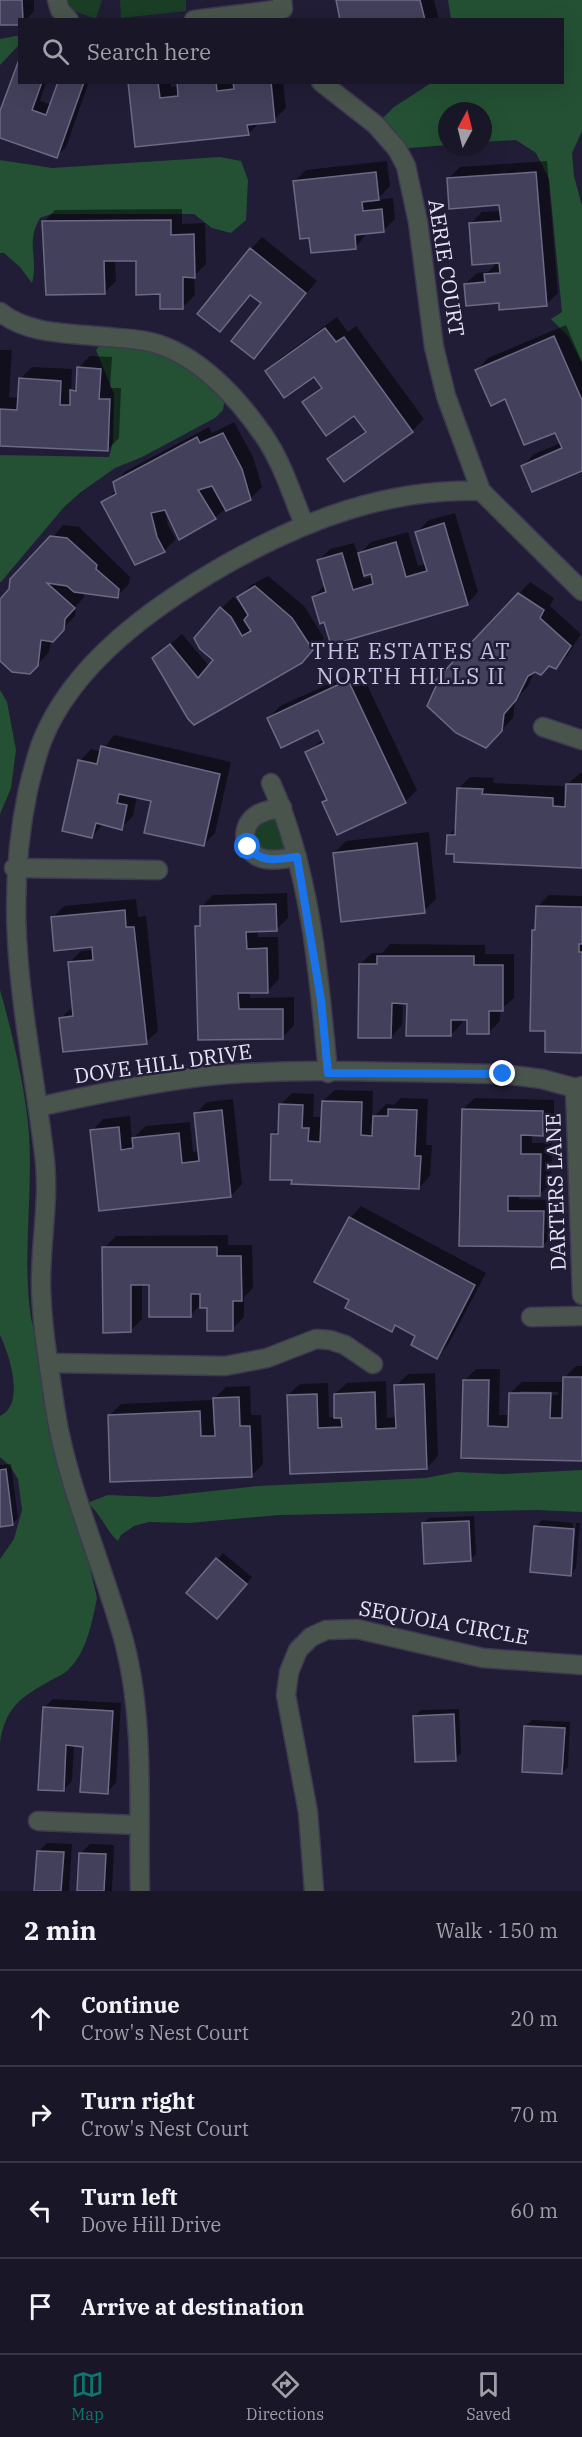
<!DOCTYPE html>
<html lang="en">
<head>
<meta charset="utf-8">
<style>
  body { margin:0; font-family:"IBM Plex Serif",serif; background:#262334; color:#f1f3f6 }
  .compass { position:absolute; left:438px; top:102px; width:54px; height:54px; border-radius:50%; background:#191628; box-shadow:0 6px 24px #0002; rotate:7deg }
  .stop { position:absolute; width:18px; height:18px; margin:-14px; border:4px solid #1a73e8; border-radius:50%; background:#fff }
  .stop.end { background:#1a73e8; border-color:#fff; box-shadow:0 2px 6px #0008 }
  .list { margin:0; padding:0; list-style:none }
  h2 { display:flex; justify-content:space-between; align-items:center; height:78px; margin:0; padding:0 24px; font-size:26px }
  h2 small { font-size:20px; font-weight:400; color:#9f9fa8 }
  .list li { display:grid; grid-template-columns:39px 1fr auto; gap:18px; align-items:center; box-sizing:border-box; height:96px; padding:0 24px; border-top:2px solid #373545 }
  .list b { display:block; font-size:22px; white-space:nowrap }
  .list p { margin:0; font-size:20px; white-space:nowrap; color:#9f9fa8 }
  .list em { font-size:20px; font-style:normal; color:#9f9fa8 }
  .icon { flex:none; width:33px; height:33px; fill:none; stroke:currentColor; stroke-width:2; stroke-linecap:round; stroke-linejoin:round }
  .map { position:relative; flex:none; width:582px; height:1891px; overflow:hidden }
  .search { position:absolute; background:#191628; box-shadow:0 6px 24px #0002; left:18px; right:18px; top:18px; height:66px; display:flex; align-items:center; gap:15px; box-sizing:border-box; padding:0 21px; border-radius:0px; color:#9f9fa8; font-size:22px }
  .sheet { height:462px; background:#191628 }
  nav { display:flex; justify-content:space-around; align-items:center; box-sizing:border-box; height:84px; border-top:2px solid #373545; background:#191628; font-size:16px; color:#9f9fa8 }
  nav a { display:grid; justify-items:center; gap:3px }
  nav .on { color:#0f766e }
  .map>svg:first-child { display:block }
  .green { fill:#1a3e26 }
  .forest { fill:#245133 }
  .shadow { fill:#0007; fill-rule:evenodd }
  .building { fill:#43405b; stroke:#6c6a87; stroke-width:1.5 }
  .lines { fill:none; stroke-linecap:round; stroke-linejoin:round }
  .street-casing { stroke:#3d3951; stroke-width:21 }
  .street { stroke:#49554c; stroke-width:18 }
  .route { stroke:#1a73e8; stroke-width:8 }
  .labels { text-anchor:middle; stroke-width:5; stroke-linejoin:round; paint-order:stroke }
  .street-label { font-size:21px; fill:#e6e5f6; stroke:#211d36 }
  .neighbourhood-label { font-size:22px; letter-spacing:1.5px; fill:#c5c3e4; stroke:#211d36 }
</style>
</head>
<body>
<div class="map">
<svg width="582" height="1891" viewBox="0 0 582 1891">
  <rect width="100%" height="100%" fill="#211d36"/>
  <g class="green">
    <polygon points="67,0 102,0 96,19 74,11"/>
    <polygon points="120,0 186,0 186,11 121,18"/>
    <polygon points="280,809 294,855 260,855 249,826"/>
  </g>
  <g class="forest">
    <polygon points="448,0 582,0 582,131 572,153 574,176 582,206 582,363 568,336 551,319 562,312 549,179 536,153 516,140 483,142 483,111 447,111 447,145 397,149 376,125 394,107 431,83 562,82 562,20 451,19"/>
    <polygon points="15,36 19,36 19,45 0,65 0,39"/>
    <path d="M 220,157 L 241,161 L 248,180 L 246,220 L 231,233 L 212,228 L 194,214 L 51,214 L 40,218 C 25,244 39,256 32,283 L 20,267 L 4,253 L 0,253 L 0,160 L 52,168 Z"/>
    <polygon points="100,345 169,349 225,398 223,410 215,418 142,457 115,468 81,492 64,507 0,583 0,455 109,457 113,442 114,394 96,350"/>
    <polygon points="0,690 7,702 16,750 11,788 0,814"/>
    <path d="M 0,990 C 12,1032 26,1091 29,1134 C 33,1195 22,1257 31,1318 L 97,1598 C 92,1622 87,1652 68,1670 C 63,1675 54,1678 48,1682 C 19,1698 5,1709 0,1743 L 0,1559 L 14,1539 L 22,1510 L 18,1479 L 10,1466 L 0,1457 L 0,1416 C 26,1404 9,1354 0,1335 Z"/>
    <path d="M 582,1470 L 582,1512 L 537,1510 L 280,1515 L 189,1523 L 149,1522 L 134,1526 L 121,1535 L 118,1541 C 105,1530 101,1513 87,1503 L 108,1495 L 157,1497 L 258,1486 L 426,1478 L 456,1472 L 503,1474 Z"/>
  </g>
  <g class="shadow">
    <polygon points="0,0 34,0 34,11 26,20 0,24"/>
    <polygon points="338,0 434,0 439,20 344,20"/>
    <polygon points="20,82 46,82 40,101 52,105 60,82 89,82 66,147 57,156 0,136 0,116"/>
    <polygon points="130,82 171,82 171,87 179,86 178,82 283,82 286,108 274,120 260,122 248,134 136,145"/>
    <polygon points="387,161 390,186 377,200 393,198 395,219 383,231 367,233 356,247 311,236 295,181 306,170"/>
    <polygon points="547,161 558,293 546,305 500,302 465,284 477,273 488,272 498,262 471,223 482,212 501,211 501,204 448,179 460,167"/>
    <polygon points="182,209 182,224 205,223 206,264 194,276 195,295 183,307 162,293 137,260 115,260 116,281 104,293 44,222 55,210"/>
    <polygon points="262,237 317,281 253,357 263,303 251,294 220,330 251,249"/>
    <polygon points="337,317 348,332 356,326 424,419 412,431 329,459 366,430 355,413 304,402 322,386 314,374 267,371 279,359"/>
    <polygon points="566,325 582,362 582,469 523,466 534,454 561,443 556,431 477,370 488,358"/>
    <polygon points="0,350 12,350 9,397 19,398 20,379 32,367 72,369 71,392 78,385 78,368 90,356 112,357 110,388 121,388 119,438 107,450 0,445"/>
    <polygon points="234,422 253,457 262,487 250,499 226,508 215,518 164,507 168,525 176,539 164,551 103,503 116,490 115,483 126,471 209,427 212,433"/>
    <path d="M 455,513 L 478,592 L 467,604 L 325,620 L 313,597 L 325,585 L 318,561 L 330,549 L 354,543 L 358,555 L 371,542 L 408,532 L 418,566 L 426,564 L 417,532 L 429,520 ZM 372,572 L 373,577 L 364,579 L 363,575 Z"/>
    <polygon points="63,525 79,527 130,577 129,584 117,596 80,591 85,596 76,606 75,616 51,640 49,652 30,673 0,659 0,597 6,595"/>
    <polygon points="268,576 304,606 324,638 301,661 194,723 154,658 182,634 210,667 216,660 221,609 233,597 245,607 239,597 251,585"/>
    <polygon points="530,582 554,598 550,606 581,634 567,656 556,667 549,664 535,671 528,686 515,701 513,718 498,734 519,594"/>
    <polygon points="360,670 417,790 405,802 323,803 328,798 307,753 324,738 319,728 269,718 280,706"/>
    <polygon points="114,735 231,762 215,833 203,845 153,800 137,796 133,816 121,828 103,824 92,837 80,761 91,749 101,752"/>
    <polygon points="580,773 582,773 582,866 456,853 449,835 456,827 458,789 470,777 494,778 493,783 564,786 564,795 567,795 568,784"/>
    <polygon points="429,832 436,899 424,911 334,853 346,841"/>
    <polygon points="287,893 288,918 276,930 258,930 258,937 278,937 279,979 268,991 250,991 250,998 294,997 294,1025 283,1037 199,1039 197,927 202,922 201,907 213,895"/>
    <polygon points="549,895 582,896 582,1051 546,1029 533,931 537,927 537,907"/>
    <polygon points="136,899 138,917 146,916 158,1031 146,1042 61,1018 72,1007 69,963 81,951 94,950 93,945 52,918 64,906"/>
    <polygon points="390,944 485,945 485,954 514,954 514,998 500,1010 500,1021 488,1033 469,1019 462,1019 462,1023 451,1035 408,1002 403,1002 402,1025 391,1037 360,964 372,953 382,953"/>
    <polygon points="335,1090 373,1091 372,1119 386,1104 394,1105 401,1098 428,1099 426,1145 432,1145 430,1176 419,1188 293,1179 273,1134 279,1128 280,1105 292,1093 314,1094 313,1117 320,1117 320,1125 322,1125 323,1101"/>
    <polygon points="475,1098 554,1100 554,1122 542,1134 532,1134 532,1143 552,1143 551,1183 539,1195 519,1194 519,1199 555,1200 554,1234 542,1246 460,1244 463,1109"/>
    <polygon points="233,1099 242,1184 231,1196 100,1209 92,1131 103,1119 130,1116 132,1139 146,1126 190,1122 193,1152 199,1151 195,1114 207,1102"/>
    <polygon points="361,1206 486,1273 448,1345 437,1357 417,1335 397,1325 391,1330 351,1299 350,1218"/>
    <polygon points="228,1235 228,1245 252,1245 253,1288 244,1297 244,1317 232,1329 209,1307 199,1306 191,1315 150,1284 142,1284 142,1319 130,1331 104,1248 116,1236"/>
    <path d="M 576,1366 L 582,1366 L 582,1459 L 463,1456 L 465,1380 L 476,1369 L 500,1369 L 499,1415 L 510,1415 L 510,1393 L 522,1382 L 564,1382 L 564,1378 ZM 520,1391 L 558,1392 L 558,1395 L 520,1394 Z"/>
    <polygon points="435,1373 438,1456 427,1468 291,1473 288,1395 300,1384 328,1383 329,1417 336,1417 335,1394 347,1383 386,1381 387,1418 397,1417 396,1386 408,1374"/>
    <polygon points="250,1386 251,1415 261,1415 263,1464 251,1476 110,1415 121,1404 212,1400 213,1425 216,1425 215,1398 226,1387"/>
    <polygon points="11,1464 18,1518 12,1524 0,1525 0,1465"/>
    <polygon points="474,1516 476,1554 470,1560 423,1524 429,1518"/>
    <polygon points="542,1520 573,1523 570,1570 573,1570 576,1523 580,1523 576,1568 570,1574 536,1526"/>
    <polygon points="223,1553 252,1577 223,1612 188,1593"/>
    <polygon points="53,1699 121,1703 116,1783 107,1792 84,1745 74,1744 72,1781 63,1790 44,1708"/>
    <polygon points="459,1709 461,1753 455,1759 415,1716 421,1710"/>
    <polygon points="532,1720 570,1722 568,1767 562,1773 526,1726"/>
    <polygon points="47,1843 72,1844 69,1891 36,1891 38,1852"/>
    <polygon points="90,1844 114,1845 112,1891 79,1891 81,1853"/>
  </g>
  <g class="building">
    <polygon points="0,0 22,0 23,20 20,20 20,25 0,25"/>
    <polygon points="336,0 420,0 425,20 340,20"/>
    <polygon points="20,57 20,82 42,82 32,110 46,115 58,82 84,82 57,158 0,138 0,111"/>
    <polygon points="128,82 158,82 160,98 178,96 177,82 216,82 217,91 234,89 233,82 271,82 275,122 247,125 249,135 135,147"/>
    <polygon points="376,172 379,200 362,202 363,211 382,209 384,232 355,235 356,249 311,253 309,238 300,239 293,181"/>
    <polygon points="536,172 547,306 499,310 499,303 466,306 464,284 485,282 484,274 500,273 499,263 472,265 469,223 501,221 499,205 449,209 447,178"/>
    <polygon points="171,220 171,235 194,234 195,278 183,277 183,309 160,309 160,294 136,295 136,261 104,261 105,294 46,295 42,221"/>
    <polygon points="250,248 306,293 254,359 231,341 261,303 250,295 220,332 197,314"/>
    <polygon points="325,328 336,342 344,337 413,432 344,482 327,459 366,432 354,416 326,436 302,402 322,388 314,377 284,398 265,371"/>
    <polygon points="554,336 582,400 582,471 532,492 521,466 562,448 555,433 524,445 505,399 491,406 475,370"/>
    <polygon points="77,367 101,369 99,399 110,399 108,451 0,446 0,409 17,410 19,378 61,381 60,405 70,405 70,390 76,391"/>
    <polygon points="223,433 242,469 251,500 226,511 212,486 198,490 216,519 179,540 165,510 151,513 157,537 165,552 135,565 101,502 116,494 113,482 197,437 200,443"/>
    <polygon points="444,523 468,605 331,645 324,622 320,624 312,597 326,592 317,560 342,553 353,590 373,584 371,574 364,576 358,553 396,542 406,577 427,571 415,532"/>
    <polygon points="50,536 67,538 97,565 96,569 119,589 118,598 74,592 67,586 47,583 75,608 65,619 64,630 53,642 41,640 38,666 30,674 12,672 0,661 0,599 9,589 10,579"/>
    <polygon points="255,586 292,618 313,650 302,663 194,725 188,719 152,658 170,644 198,678 213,660 200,649 194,638 220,607 231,617 242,636 251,631 244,620 248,615 237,597"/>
    <polygon points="518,593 544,610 540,618 571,646 556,669 549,666 541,675 535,672 528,676 516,700 504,714 502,731 486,748 456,733 427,706 436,686 433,683"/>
    <polygon points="348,680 406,803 337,835 322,802 327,800 305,752 324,743 318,730 281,748 267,718"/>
    <polygon points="101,746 220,774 204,846 144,833 151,801 119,794 117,803 127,805 122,830 96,823 92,838 62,831 78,760 97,764"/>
    <polygon points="566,784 582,784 582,868 454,862 454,854 446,854 447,835 455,835 457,788 483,789 482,794 553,798 553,806 565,807"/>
    <polygon points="417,843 425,913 341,922 333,853"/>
    <polygon points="276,904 277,931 246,932 247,949 267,948 268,993 238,993 239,1009 283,1009 283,1039 198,1040 195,926 200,926 200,906"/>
    <polygon points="536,906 582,907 582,944 579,944 579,952 582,952 582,1053 545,1052 545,1031 530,1031 532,930 535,930"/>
    <polygon points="125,910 126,927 134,927 147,1044 63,1052 59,1018 73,1016 68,962 93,960 92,947 54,951 51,917"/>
    <polygon points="377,956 474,956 474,965 503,965 503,1011 489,1011 489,1034 467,1034 467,1020 451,1020 451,1036 406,1036 407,1004 392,1003 391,1038 358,1038 359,964 377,964"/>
    <polygon points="322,1101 362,1102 361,1135 372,1136 373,1116 388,1116 388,1109 417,1110 415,1156 421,1156 419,1189 291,1184 292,1180 270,1180 271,1134 278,1134 279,1104 303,1105 302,1128 309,1128 308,1141 320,1142"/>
    <polygon points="462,1109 543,1111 543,1136 521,1135 521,1154 541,1154 540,1196 508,1196 508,1211 544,1211 543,1247 459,1246"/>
    <polygon points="222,1110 231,1197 99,1211 90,1130 119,1127 121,1150 133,1148 132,1138 179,1133 182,1163 199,1161 194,1113"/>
    <polygon points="349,1217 475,1285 437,1359 411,1345 415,1336 395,1325 392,1332 345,1308 349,1300 314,1282"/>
    <polygon points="102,1247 217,1247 217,1256 241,1256 242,1301 233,1301 233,1331 207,1331 207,1308 200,1308 200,1294 191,1294 191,1317 149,1317 149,1285 131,1285 131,1332 103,1333"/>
    <polygon points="563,1377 582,1377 582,1461 461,1458 463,1380 489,1380 488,1426 508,1427 509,1393 551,1393 550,1418 562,1418"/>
    <polygon points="424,1384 427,1469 290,1474 287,1395 317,1394 318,1428 342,1427 341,1418 334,1418 334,1394 375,1392 376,1429 396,1428 394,1385"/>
    <polygon points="239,1397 240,1426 250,1426 252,1477 110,1482 108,1415 200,1411 201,1436 215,1436 213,1398"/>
    <polygon points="6,1469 13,1525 0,1527 0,1470"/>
    <polygon points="469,1521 471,1561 424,1564 422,1523"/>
    <polygon points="534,1526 574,1529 571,1576 530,1572"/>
    <polygon points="216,1558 247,1584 217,1619 186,1593"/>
    <polygon points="43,1707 113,1711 108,1794 80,1792 83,1747 66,1745 64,1791 38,1790"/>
    <polygon points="454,1714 456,1761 415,1762 413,1716"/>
    <polygon points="524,1726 565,1728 562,1774 522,1772"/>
    <polygon points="37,1851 64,1852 61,1891 34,1891"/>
    <polygon points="79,1853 106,1854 104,1891 77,1891"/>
  </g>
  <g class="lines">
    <defs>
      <g id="street">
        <polyline points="57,0 60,10 69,20"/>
        <polyline points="194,20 283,9 282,0"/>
        <polyline points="321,82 376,125 397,149 406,166 418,222 434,347 446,396 481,491"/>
        <path d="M 0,312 C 26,333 63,333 96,336 C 113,338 133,338 150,342 C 197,353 238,398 264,436 C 282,462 292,495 304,524"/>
        <polyline points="543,727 582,740"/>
        <path d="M 271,783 C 311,872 319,976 328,1073"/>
        <path d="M 282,807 C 272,810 259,811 252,819 C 239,832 246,856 265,859 C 275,861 287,858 297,857"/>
        <polyline points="14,868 158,870"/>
        <polyline points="575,1088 582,1295"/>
        <path d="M 38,1107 C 91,1095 144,1084 199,1077 C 299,1066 402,1073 503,1074 L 542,1079 L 575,1088 L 582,1086"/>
        <polyline points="531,1317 582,1316"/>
        <polyline points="50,1363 225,1366 267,1358 316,1339 330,1340 345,1345 373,1364"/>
        <polyline points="38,1821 138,1825"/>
        <path d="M 140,1891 C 138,1810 145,1724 125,1645 C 104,1566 67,1488 55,1408 C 49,1366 41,1323 41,1281 C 41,1238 50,1196 44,1153 C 28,1023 0,922 28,790 C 32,774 36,757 42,741 C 73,663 154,606 223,566 C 304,520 387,488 481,491 L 582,591"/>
        <polyline points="314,1891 308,1812 286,1695 289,1672 298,1650 311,1637 326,1630 357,1629 483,1658 582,1665"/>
      </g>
    </defs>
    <use href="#street" class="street-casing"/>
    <use href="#street" class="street"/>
  </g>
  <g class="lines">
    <path class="route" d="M 248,847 C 261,864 278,859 297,857 L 321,1000 L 328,1073 L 503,1074"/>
  </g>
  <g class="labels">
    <g class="street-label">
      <text transform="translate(446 268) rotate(81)" y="7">AERIE COURT</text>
      <text transform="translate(163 1064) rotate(-8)" y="7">DOVE HILL DRIVE</text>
      <text transform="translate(556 1192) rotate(-92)" y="7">DARTERS LANE</text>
      <text transform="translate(444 1623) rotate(10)" y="7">SEQUOIA CIRCLE</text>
    </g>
    <g class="neighbourhood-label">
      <text x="411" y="659">THE ESTATES AT<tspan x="411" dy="25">NORTH HILLS II</tspan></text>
    </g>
  </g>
</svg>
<svg class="compass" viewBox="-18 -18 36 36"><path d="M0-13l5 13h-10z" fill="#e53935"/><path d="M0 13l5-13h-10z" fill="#9f9fa8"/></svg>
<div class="stop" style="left:248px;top:847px"></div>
<div class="stop end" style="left:503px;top:1074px"></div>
<div class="search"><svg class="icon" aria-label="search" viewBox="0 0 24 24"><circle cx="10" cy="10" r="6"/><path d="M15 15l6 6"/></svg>Search here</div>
</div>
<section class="sheet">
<h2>2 min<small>Walk · 150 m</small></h2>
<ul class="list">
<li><svg class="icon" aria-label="ahead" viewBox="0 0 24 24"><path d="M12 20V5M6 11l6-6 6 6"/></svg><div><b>Continue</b><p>Crow's Nest Court</p></div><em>20 m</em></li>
<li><svg class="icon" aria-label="right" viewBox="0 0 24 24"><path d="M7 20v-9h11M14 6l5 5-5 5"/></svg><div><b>Turn right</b><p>Crow's Nest Court</p></div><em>70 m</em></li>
<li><svg class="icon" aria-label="left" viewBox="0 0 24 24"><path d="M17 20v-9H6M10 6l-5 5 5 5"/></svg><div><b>Turn left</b><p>Dove Hill Drive</p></div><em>60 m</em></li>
<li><svg class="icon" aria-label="arrive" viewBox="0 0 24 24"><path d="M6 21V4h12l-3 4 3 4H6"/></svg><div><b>Arrive at destination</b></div></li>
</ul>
</section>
<nav>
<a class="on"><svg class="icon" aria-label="map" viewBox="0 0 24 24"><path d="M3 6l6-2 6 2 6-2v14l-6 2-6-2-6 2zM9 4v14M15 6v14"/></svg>Map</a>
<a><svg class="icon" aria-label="directions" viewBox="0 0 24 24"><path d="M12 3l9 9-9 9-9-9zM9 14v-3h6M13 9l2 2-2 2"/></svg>Directions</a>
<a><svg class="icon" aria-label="saved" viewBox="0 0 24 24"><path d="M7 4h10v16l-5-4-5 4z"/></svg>Saved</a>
</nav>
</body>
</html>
